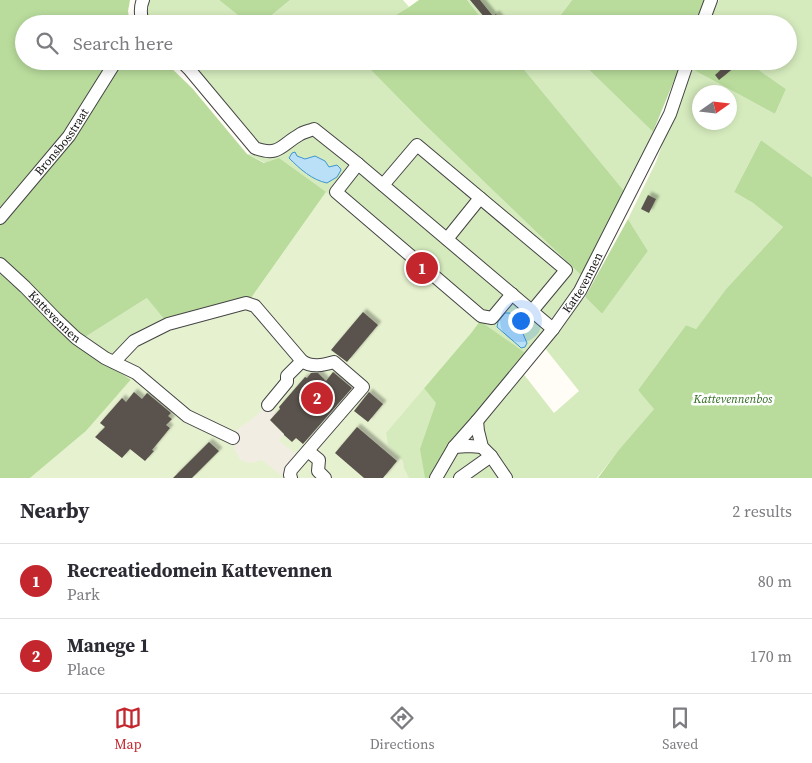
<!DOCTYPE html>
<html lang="en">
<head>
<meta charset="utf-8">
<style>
  body { margin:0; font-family:"Source Serif 4",serif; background:#f2f2f3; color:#2b2b33 }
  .compass { position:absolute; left:692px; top:85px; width:45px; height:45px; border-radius:50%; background:#fff; box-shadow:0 2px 8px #0003; rotate:76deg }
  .you { position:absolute; left:520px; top:320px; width:18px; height:18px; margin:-12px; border:4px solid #fff; border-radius:50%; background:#1a73e8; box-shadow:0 0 0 8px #1a73e833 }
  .badge { display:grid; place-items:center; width:32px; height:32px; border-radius:50%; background:#c4262e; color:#fff; font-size:16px; font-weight:700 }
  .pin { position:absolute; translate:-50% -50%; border:2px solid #fff; box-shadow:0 1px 5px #0006 }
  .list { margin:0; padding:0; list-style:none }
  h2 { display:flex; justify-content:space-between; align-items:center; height:65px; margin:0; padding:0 20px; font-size:21px }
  h2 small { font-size:16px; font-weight:400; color:#7c7c81 }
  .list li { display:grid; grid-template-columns:32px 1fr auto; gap:15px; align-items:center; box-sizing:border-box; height:75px; padding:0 20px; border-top:1px solid #e1e1e2 }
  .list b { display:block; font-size:19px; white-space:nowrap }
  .list p { margin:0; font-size:16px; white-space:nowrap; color:#7c7c81 }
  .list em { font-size:16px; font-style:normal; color:#7c7c81 }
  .icon { flex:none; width:28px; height:28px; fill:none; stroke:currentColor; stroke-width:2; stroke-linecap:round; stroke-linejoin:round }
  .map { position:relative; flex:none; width:812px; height:478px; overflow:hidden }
  .search { position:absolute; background:#fff; box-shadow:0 2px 8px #0003; left:15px; right:15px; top:15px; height:55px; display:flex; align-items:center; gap:12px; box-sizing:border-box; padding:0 18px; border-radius:28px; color:#7c7c81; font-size:19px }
  .sheet { height:215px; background:#fff }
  nav { display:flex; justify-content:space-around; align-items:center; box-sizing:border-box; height:70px; border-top:1px solid #e1e1e2; background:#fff; font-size:14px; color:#7c7c81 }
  nav a { display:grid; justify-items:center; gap:2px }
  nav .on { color:#c4262e }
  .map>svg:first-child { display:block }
  .green { fill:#d5ebbd; fill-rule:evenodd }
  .forest { fill:#b9dc9c }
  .pitch { fill:#e6f2cf }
  .plaza { fill:#f1ede2 }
  .water { fill:#b9e0f7; stroke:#3f96cf }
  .building { fill:#5a524d; filter:url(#shadow) }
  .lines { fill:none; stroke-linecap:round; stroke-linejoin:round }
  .minor-casing { stroke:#444; stroke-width:14 }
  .minor { stroke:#fff; stroke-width:12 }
  .labels { text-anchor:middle; stroke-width:5; stroke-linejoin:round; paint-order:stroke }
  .street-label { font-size:12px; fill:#111; stroke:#fff }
  .park-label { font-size:12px; font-style:italic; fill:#2f6b1f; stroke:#fff }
</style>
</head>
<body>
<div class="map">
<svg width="812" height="478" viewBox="0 0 812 478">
  <defs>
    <filter id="shadow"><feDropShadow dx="3.5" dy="-3.5" stdDeviation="1" flood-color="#0004"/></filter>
  </defs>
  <rect width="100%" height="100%" fill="#fffdf5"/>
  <g class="green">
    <polygon points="149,0 219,0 249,24 149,24 145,7"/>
    <polygon points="290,0 403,0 409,7 381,24 261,24"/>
    <polygon points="467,0 572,0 554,24 486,24"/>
    <path d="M 719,0 L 812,0 L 812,177 L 761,140 L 734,192 L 753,203 L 783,227 L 726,289 L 696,329 L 686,325 L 638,390 L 655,408 L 616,454 L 597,478 L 0,478 L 82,339 L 147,298 L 250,298 L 325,192 L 247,154 L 269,157 L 270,145 L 260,143 L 254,138 L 186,61 L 362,61 L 423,123 L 584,278 L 522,372 L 554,413 L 579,391 L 544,347 L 572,311 L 585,297 L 602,314 L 648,251 L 628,219 L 656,162 L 690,68 L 775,114 L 786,89 L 746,61 L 788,61 L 788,24 L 708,24 ZM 700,92 L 730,92 L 730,122 L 700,122 Z"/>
    <polygon points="517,61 580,61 653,132 625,192"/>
  </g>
  <g class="forest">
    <polygon points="0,0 130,0 128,11 130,24 24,24 24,61 113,61 72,126 0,213"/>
    <polygon points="219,0 290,0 261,24 249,24"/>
    <polygon points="419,0 467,0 486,24 381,24 409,7"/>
    <polygon points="572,0 706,0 697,24 554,24"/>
    <polygon points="119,61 164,61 192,88 247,154 264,163 279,158 326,192 251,298 165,320 147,298 82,339 0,261 0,222"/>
    <polygon points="362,61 517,61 625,192 584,278 423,123"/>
    <polygon points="580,61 682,61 653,132"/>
    <polygon points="693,61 746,61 786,89 775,114 690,68"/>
    <polygon points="761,140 812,177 812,478 598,478 618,451 654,409 638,390 686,325 696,329 726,289 783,227 753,203 734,192"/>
    <polygon points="628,219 648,251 602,314 585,297"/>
    <polygon points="0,270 107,364 131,379 86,431 30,478 0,478"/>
    <polygon points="480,321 524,352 525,356 431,478 425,478 420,449 436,403 424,388"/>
  </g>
  <polygon class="pitch" points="326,192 480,321 472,332 386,433 388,445 403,461 404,468 409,478 30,478 86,431 131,380 107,364 165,320 251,298"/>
  <polygon class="plaza" points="266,404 276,413 270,421 284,434 279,441 299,456 282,476 262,460 251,463 243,461 240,459 234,449 233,441 234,435 237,430 241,426 250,421 262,410"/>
  <g class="water">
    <path d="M 295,152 L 297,156 L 305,159 L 315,156 L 325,161 L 329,167 L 337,165 L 340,168 L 341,170 L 337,177 L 327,183 C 312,180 300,169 289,158 L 292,153 Z"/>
    <polygon points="505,313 510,313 518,322 527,343 525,347 521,348 519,346 497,327 498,322"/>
  </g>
  <g class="building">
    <polygon points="470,0 480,0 493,16 496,14 504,24 490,24"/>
    <polygon points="731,61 736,66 719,80 715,75"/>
    <polygon points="648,195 656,199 649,213 641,209"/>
    <polygon points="363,312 378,325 347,362 331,350"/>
    <polygon points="333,372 352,388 303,444 296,438 292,442 284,435 284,434 270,420 280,409 279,407 305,377 307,378 311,373 318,373 326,381"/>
    <polygon points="134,392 142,399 147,393 171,413 168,416 172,419 166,425 170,428 152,450 154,451 145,461 130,449 122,458 95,437 105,427 100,423 122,398 126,402"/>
    <polygon points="369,392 383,404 368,422 354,411"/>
    <polygon points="357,427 397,461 383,478 364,478 335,453"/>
    <polygon points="209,442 219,451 192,478 173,478"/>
  </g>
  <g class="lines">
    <defs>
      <g id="minor">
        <path d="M 143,0 C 140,6 140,18 144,24"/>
        <polyline points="702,24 711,0"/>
        <path d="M 181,61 L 189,69 L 255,148 C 279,157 281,145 299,135 C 303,132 309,131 314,129 L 358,164 L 553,329"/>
        <polyline points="358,164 336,192 481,316 492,318 512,294"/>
        <polyline points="383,185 417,145 566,270 532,311"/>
        <path id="s1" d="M 0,218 L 69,136 L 116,61"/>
        <polyline points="447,239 480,198"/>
        <path id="s2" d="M 0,264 L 25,287 L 56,319 L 76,338 L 105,358 L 136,373 L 187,416 L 233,438"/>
        <path d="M 114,362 L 134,341 L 168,324 L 246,303 L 255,306 L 302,361 C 312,368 323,365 334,362 L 363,387 L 291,470 L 290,475 L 291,478"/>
        <polyline points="268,405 287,382 287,376 302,361"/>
        <polyline points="477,421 478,431 482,447 491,456 506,478"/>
        <polyline points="454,447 469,446 482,447"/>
        <polyline points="308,451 319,460 318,471 325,478"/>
        <path id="s3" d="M 436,478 L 454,447 L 477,421 L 553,329 L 580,291 L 670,114 L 688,61"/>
        <polyline points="460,478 491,456"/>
      </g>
    </defs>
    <use href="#minor" class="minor-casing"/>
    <use href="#minor" class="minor"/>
  </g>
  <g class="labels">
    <g class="street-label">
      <text dy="4" stroke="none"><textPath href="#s1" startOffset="98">Bronsbosstraat</textPath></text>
      <text dy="4" stroke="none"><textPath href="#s3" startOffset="245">Kattevennen</textPath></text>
      <text dy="4" stroke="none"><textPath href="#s2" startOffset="76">Kattevennen</textPath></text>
    </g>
    <g class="park-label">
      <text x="733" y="403">Kattevennenbos</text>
    </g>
  </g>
</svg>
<svg class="compass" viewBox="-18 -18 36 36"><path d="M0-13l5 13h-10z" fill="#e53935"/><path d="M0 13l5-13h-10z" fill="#7c7c81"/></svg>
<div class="you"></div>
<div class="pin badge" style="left:422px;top:268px">1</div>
<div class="pin badge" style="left:317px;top:398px">2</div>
<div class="search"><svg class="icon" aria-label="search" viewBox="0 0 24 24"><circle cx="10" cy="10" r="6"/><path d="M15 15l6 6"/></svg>Search here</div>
</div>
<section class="sheet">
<h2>Nearby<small>2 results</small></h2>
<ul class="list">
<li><span class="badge">1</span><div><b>Recreatiedomein Kattevennen</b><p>Park</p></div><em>80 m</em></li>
<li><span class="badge">2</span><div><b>Manege 1</b><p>Place</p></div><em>170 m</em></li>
</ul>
</section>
<nav>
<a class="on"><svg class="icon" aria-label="map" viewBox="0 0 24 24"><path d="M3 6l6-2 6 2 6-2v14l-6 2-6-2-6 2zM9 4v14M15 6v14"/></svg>Map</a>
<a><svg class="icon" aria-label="directions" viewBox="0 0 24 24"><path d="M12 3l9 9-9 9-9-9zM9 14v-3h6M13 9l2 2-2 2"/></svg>Directions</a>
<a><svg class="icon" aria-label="saved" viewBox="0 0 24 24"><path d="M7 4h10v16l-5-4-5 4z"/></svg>Saved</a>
</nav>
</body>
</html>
